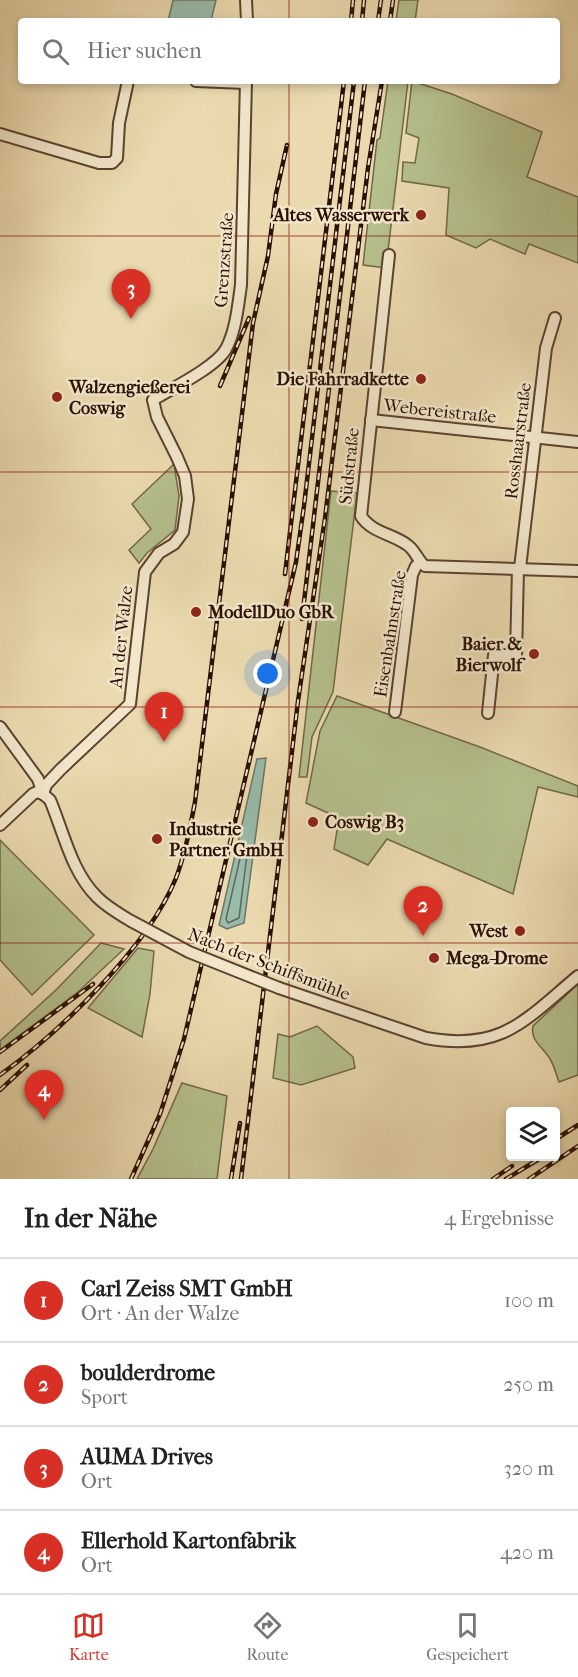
<!DOCTYPE html>
<html lang="de">
<head>
<meta charset="utf-8">
<style>
  body { margin:0; font-family:"IM FELL French Canon",serif; background:#f6f6f6; color:#222 }
  .controls { position:absolute; right:18px; bottom:18px; display:grid; overflow:hidden; border-radius:6px; box-shadow:0 3px 9px #0003 }
  .controls button { width:54px; height:54px; display:grid; place-items:center; padding:0; border:0; border-bottom:2px solid #e0e0e0; background:#fff; color:#222; font:30px sans-serif }
  .you { position:absolute; left:268px; top:674px; width:21px; height:21px; margin:-15px; border:4px solid #fff; border-radius:50%; background:#1a73e8; box-shadow:0 0 0 9px #1a73e833 }
  .badge { display:grid; place-items:center; width:39px; height:39px; border-radius:50%; background:#d93025; color:#fff; font-size:20px; font-weight:700 }
  .pin { position:absolute; translate:-50% -50px; filter:drop-shadow(0 2px 3px #0008) }
  .pin::after { content:''; position:absolute; top:32px; width:21px; height:18px; background:inherit; clip-path:polygon(0 0,100% 0,50% 100%) }
  .list { margin:0; padding:0; list-style:none }
  h2 { display:flex; justify-content:space-between; align-items:center; height:78px; margin:0; padding:0 24px; font-size:26px }
  h2 small { font-size:20px; font-weight:400; color:#767676 }
  .list li { display:grid; grid-template-columns:39px 1fr auto; gap:18px; align-items:center; box-sizing:border-box; height:84px; padding:0 24px; border-top:2px solid #e0e0e0 }
  .list b { display:block; font-size:22px; white-space:nowrap }
  .list p { margin:0; font-size:20px; white-space:nowrap; color:#767676 }
  .list em { font-size:20px; font-style:normal; color:#767676 }
  .icon { flex:none; width:33px; height:33px; fill:none; stroke:currentColor; stroke-width:2; stroke-linecap:round; stroke-linejoin:round }
  .map { position:relative; flex:none; width:578px; height:1179px; overflow:hidden }
  .search { position:absolute; background:#fff; box-shadow:0 3px 9px #0003; left:18px; right:18px; top:18px; height:66px; display:flex; align-items:center; gap:15px; box-sizing:border-box; padding:0 21px; border-radius:6px; color:#767676; font-size:22px }
  .sheet { height:414px; background:#fff }
  nav { display:flex; justify-content:space-around; align-items:center; box-sizing:border-box; height:84px; border-top:2px solid #e0e0e0; background:#fff; font-size:16px; color:#767676 }
  nav a { display:grid; justify-items:center; gap:3px }
  nav .on { color:#d93025 }
  .map>svg:first-child { display:block }
  .green { fill:#b5c08c; stroke:#706848; stroke-width:1.5 }
  .water { fill:#98bbaa; stroke:#6c7768; stroke-width:1.5 }
  .lines { fill:none; stroke-linecap:round; stroke-linejoin:round }
  .shore { stroke:#626658; stroke-width:1.5 }
  .minor-casing { stroke:#5b4230; stroke-width:14 }
  .minor { stroke:#f2e7cb; stroke-width:10 }
  .rail-casing { stroke:#2b1005; stroke-width:4.5 }
  .rail { stroke:#f2e7cb; stroke-width:2; stroke-dasharray:7; stroke-linecap:butt }
  .minor-bridge-casing { stroke:#5b4230; stroke-width:14; stroke-linecap:butt }
  .minor-bridge { stroke:#f2e7cb; stroke-width:10 }
  .grid { fill:none; stroke:#8f2418; stroke-width:1.5; stroke-opacity:0.55 }
  .poi-dot { fill:#8f2418; stroke:#f2e7cb; stroke-width:2 }
  .labels { text-anchor:middle; stroke-width:5; stroke-linejoin:round; paint-order:stroke }
  .poi-label { font-size:18px; font-weight:bold; fill:#2b1005; stroke:#f2e7cb; text-anchor:start }
  .street-label { font-size:18px; fill:#2b1005; stroke:#f2e7cb }
</style>
</head>
<body>
<div class="map">
<svg width="578" height="1179" viewBox="0 0 578 1179">
  <rect width="100%" height="100%" fill="#ebdaaf"/>
  <filter id="stains"><feTurbulence type="fractalNoise" baseFrequency=".00333" numOctaves="4"/><feColorMatrix values="0 0 0 0 .2 0 0 0 0 .09 0 0 0 0 .02 0 0 0 .5 -.17"/></filter>
  <radialGradient id="worn" r=".72"><stop offset=".6" stop-color="#630" stop-opacity="0"/><stop offset="1" stop-color="#630" stop-opacity=".3"/></radialGradient>
  <g class="green">
    <polygon points="399,0 418,0 415,21 396,21"/>
    <polygon points="388,81 408,81 386,268 363,265 377,140 380,138"/>
    <polygon points="412,81 452,94 542,132 527,177 578,197 578,263 529,244 525,254 490,239 476,248 446,235 449,188 402,181 403,162 415,163 419,138 406,133"/>
    <polygon points="174,464 179,496 175,530 147,553 139,563 129,550 151,529 132,504"/>
    <polygon points="331,491 357,493 333,692 312,737 307,777 299,777"/>
    <polygon points="337,696 480,747 578,786 578,797 538,787 513,894 387,839 368,865 334,849 339,818 306,803 320,731"/>
    <polygon points="0,840 94,935 32,995 0,960"/>
    <polygon points="101,943 124,949 78,992 0,1050 0,1041 57,989"/>
    <polygon points="138,948 154,951 150,994 142,1037 88,1008"/>
    <path d="M 578,984 L 578,1075 L 559,1082 C 556,1074 554,1065 550,1059 C 543,1047 530,1041 533,1026 Z"/>
    <polygon points="317,1026 353,1057 355,1068 301,1085 273,1078 278,1034 290,1037"/>
    <polygon points="182,1083 227,1096 217,1179 137,1179 153,1149"/>
  </g>
  <g class="water">
    <polygon points="173,0 216,0 211,21 168,21"/>
    <polygon points="266,758 244,923 227,929 219,925 257,759"/>
  </g>
  <g class="lines">
    <polygon class="shore" points="245,851 247,855 239,918 228,923 226,919 241,854"/>
    <defs>
      <g id="minor">
        <polyline points="246,0 247,21"/>
        <polyline points="196,81 246,83"/>
        <polyline points="0,134 99,163 112,163 117,158 119,123 128,81"/>
        <path d="M 389,255 L 361,516 C 371,532 392,534 406,544 C 415,549 417,560 425,566 L 578,571"/>
        <polyline points="371,420 578,442"/>
        <polyline points="520,568 546,348 555,318"/>
        <polyline points="395,712 412,575 416,566 421,563"/>
        <polyline points="488,713 494,655 516,655 518,568"/>
        <path d="M 0,727 L 38,779 L 43,794 L 50,800 C 64,833 71,871 97,897 C 107,907 119,914 131,921"/>
        <path d="M 43,794 L 46,785 L 60,770 L 130,704 L 145,572 L 159,553 L 174,544 L 183,532 L 188,499 L 185,476 L 177,457 L 157,417 L 153,400 C 171,389 216,367 226,349 C 236,330 238,306 241,285 L 246,81"/>
        <polyline points="0,825 33,794 37,792 43,794"/>
        <path d="M 279,988 L 426,1038 C 502,1052 525,1020 578,976"/>
      </g>
    </defs>
    <use href="#minor" class="minor-casing"/>
    <use href="#minor" class="minor"/>
    <defs>
      <g id="rail">
        <polyline points="351,21 353,0"/>
        <polyline points="362,21 364,0"/>
        <polyline points="378,21 381,0"/>
        <polyline points="390,21 393,0"/>
        <polyline points="220,386 249,318"/>
        <polyline points="285,574 344,81"/>
        <polyline points="302,619 365,81"/>
        <polyline points="0,1052 93,984"/>
        <path d="M 0,1075 C 60,1032 148,947 176,878 C 185,854 190,828 195,802 L 253,323 L 268,256 L 276,194 L 287,145"/>
        <polyline points="0,1090 27,1065"/>
        <polyline points="556,1139 578,1125"/>
        <polyline points="131,1179 160,1114 184,1039 296,562 304,506 354,81"/>
        <polyline points="231,1179 240,1123"/>
        <polyline points="241,1179 298,701 325,518 368,168 382,81"/>
        <polyline points="493,1179 512,1166"/>
        <polyline points="506,1179 544,1156"/>
        <polyline points="529,1179 578,1146"/>
      </g>
    </defs>
    <use href="#rail" class="rail-casing"/>
    <use href="#rail" class="rail"/>
    <defs>
      <polyline id="minor-bridge" points="131,921 189,952 279,988"/>
    </defs>
    <use href="#minor-bridge" class="minor-bridge-casing"/>
    <use href="#minor-bridge" class="minor-bridge"/>
  </g>
  <path class="grid" d="M 289,0 L 289,21M 289,81 L 289,1179M 0,236 L 578,236M 0,472 L 578,472M 0,707 L 578,707M 0,943 L 578,943"/>
  <g class="poi-dot">
    <circle cx="421" cy="215" r="6"/>
    <circle cx="421" cy="379" r="6"/>
    <circle cx="57" cy="397" r="6"/>
    <circle cx="196" cy="612" r="6"/>
    <circle cx="534" cy="654" r="6"/>
    <circle cx="313" cy="822" r="6"/>
    <circle cx="157" cy="839" r="6"/>
    <circle cx="520" cy="931" r="6"/>
    <circle cx="434" cy="958" r="6"/>
  </g>
  <g class="labels">
    <g class="poi-label">
      <text x="409" y="221" text-anchor="end">Altes Wasserwerk</text>
      <text x="409" y="385" text-anchor="end">Die Fahrradkette</text>
      <text x="69" y="393">Walzengießerei<tspan x="69" dy="21">Coswig</tspan></text>
      <text x="208" y="618">ModellDuo GbR</text>
      <text x="522" y="650" text-anchor="end">Baier &amp;<tspan x="522" dy="21">Bierwolf</tspan></text>
      <text x="325" y="828">Coswig B3</text>
      <text x="169" y="835">Industrie<tspan x="169" dy="21">Partner GmbH</tspan></text>
      <text x="508" y="937" text-anchor="end">West</text>
      <text x="446" y="964">Mega-Drome</text>
    </g>
    <g class="street-label">
      <text transform="translate(224 260) rotate(-86)" y="6">Grenzstraße</text>
      <text transform="translate(440 411) rotate(6)" y="6">Webereistraße</text>
      <text transform="translate(518 441) rotate(-83)" y="6">Rosshaarstraße</text>
      <text transform="translate(349 466) rotate(-84)" y="6">Südstraße</text>
      <text transform="translate(390 634) rotate(-81)" y="6">Eisenbahnstraße</text>
      <text transform="translate(121 637) rotate(-84)" y="6">An der Walze</text>
      <text transform="translate(269 964) rotate(21)" y="6">Nach der Schiffsmühle</text>
    </g>
  </g>
  <rect width="100%" height="100%" filter="url(#stains)"/>
  <rect width="100%" height="100%" fill="url(#worn)"/>
</svg>
<div class="controls">
<button><svg class="icon" aria-label="layers" viewBox="0 0 24 24"><path d="M12 4l9 5-9 5-9-5zM3 14l9 5 9-5"/></svg></button>
</div>
<div class="you"></div>
<div class="pin badge" style="left:164px;top:742px">1</div>
<div class="pin badge" style="left:423px;top:936px">2</div>
<div class="pin badge" style="left:131px;top:319px">3</div>
<div class="pin badge" style="left:44px;top:1120px">4</div>
<div class="search"><svg class="icon" aria-label="search" viewBox="0 0 24 24"><circle cx="10" cy="10" r="6"/><path d="M15 15l6 6"/></svg>Hier suchen</div>
</div>
<section class="sheet">
<h2>In der Nähe<small>4 Ergebnisse</small></h2>
<ul class="list">
<li><span class="badge">1</span><div><b>Carl Zeiss SMT GmbH</b><p>Ort · An der Walze</p></div><em>100 m</em></li>
<li><span class="badge">2</span><div><b>boulderdrome</b><p>Sport</p></div><em>250 m</em></li>
<li><span class="badge">3</span><div><b>AUMA Drives</b><p>Ort</p></div><em>320 m</em></li>
<li><span class="badge">4</span><div><b>Ellerhold Kartonfabrik</b><p>Ort</p></div><em>420 m</em></li>
</ul>
</section>
<nav>
<a class="on"><svg class="icon" aria-label="map" viewBox="0 0 24 24"><path d="M3 6l6-2 6 2 6-2v14l-6 2-6-2-6 2zM9 4v14M15 6v14"/></svg>Karte</a>
<a><svg class="icon" aria-label="directions" viewBox="0 0 24 24"><path d="M12 3l9 9-9 9-9-9zM9 14v-3h6M13 9l2 2-2 2"/></svg>Route</a>
<a><svg class="icon" aria-label="saved" viewBox="0 0 24 24"><path d="M7 4h10v16l-5-4-5 4z"/></svg>Gespeichert</a>
</nav>
</body>
</html>
